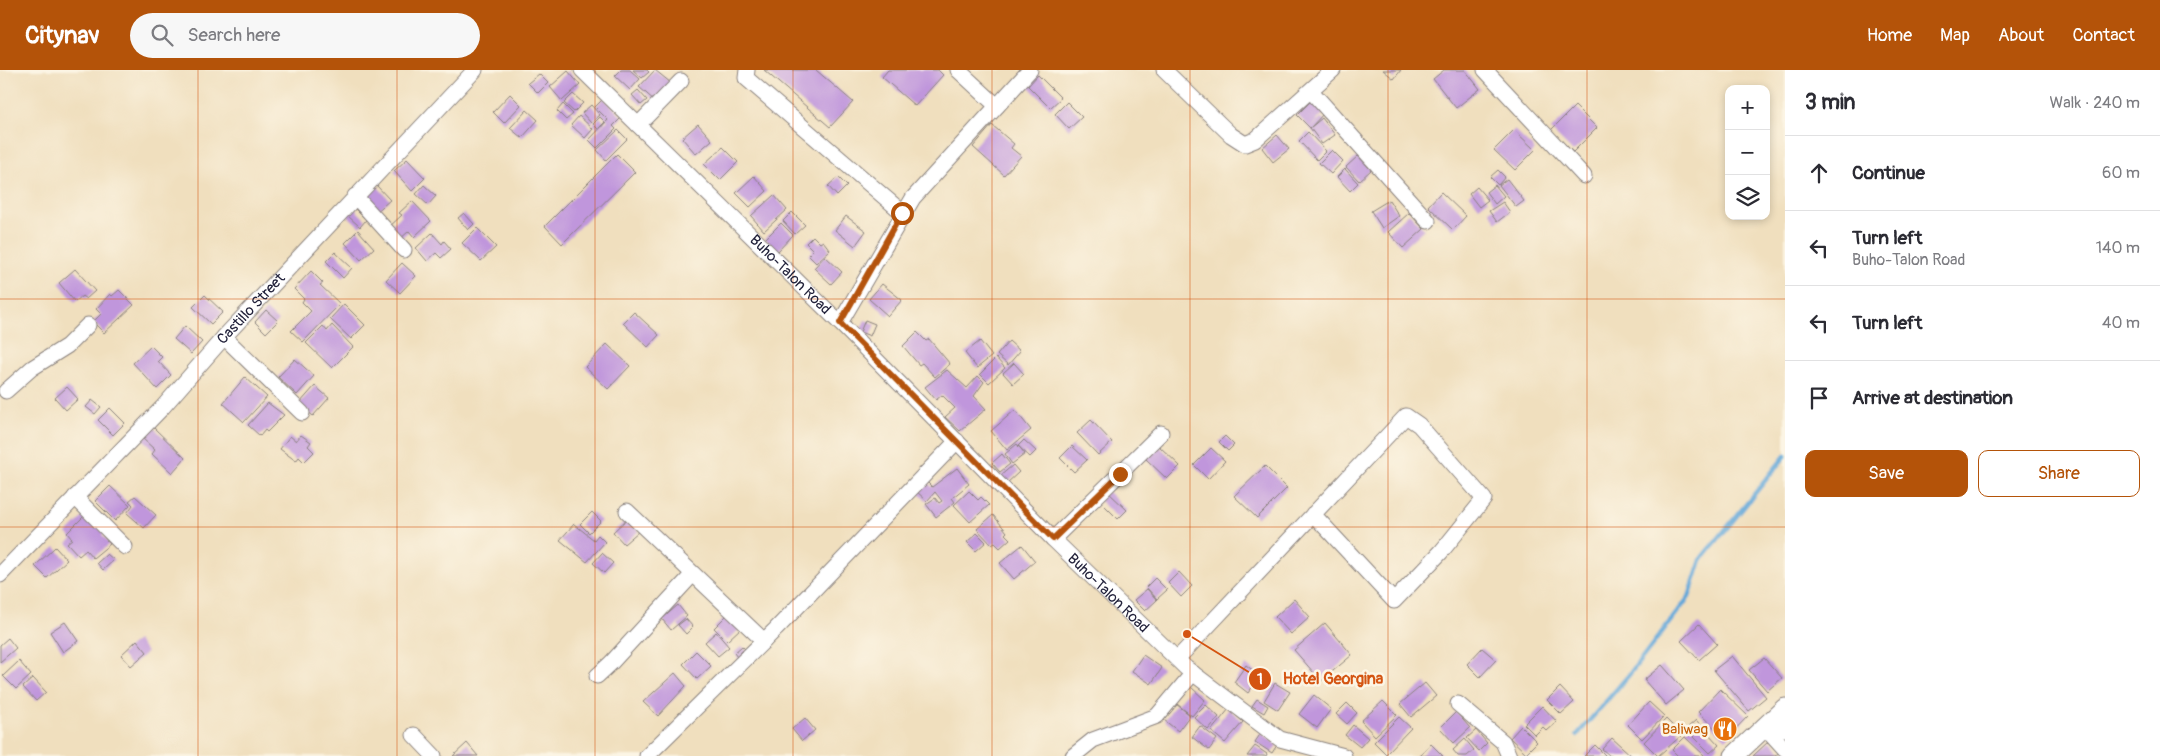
<!DOCTYPE html>
<html lang="en">
<head>
<meta charset="utf-8">
<style>
  body { margin:0; font-family:Pangolin,sans-serif; background:#f7f7f7; color:#2b2b33 }
  .controls { position:absolute; right:15px; top:15px; display:grid; overflow:hidden; border-radius:10px; box-shadow:0 2px 8px #0003 }
  .controls button { width:45px; height:45px; display:grid; place-items:center; padding:0; border:0; border-bottom:1px solid #e1e1e2; background:#fff; color:#2b2b33; font:25px sans-serif }
  .stop { position:absolute; width:15px; height:15px; margin:-11px; border:4px solid #b45309; border-radius:50%; background:#fff }
  .stop.end { background:#b45309; border-color:#fff; box-shadow:0 1px 5px #0008 }
  .list { margin:0; padding:0; list-style:none }
  h2 { display:flex; justify-content:space-between; align-items:center; height:65px; margin:0; padding:0 20px; font-size:21px }
  h2 small { font-size:16px; font-weight:400; color:#7c7c81 }
  .list li { display:grid; grid-template-columns:32px 1fr auto; gap:15px; align-items:center; box-sizing:border-box; height:75px; padding:0 20px; border-top:1px solid #e1e1e2 }
  .list b { display:block; font-size:19px; white-space:nowrap }
  .list p { margin:0; font-size:16px; white-space:nowrap; color:#7c7c81 }
  .list em { font-size:16px; font-style:normal; color:#7c7c81 }
  .actions { display:flex; gap:10px; padding:15px 20px }
  .actions a { flex:1; padding:11px 0; border:1px solid #b45309; border-radius:10px; text-align:center; font-size:18px; color:#b45309 }
  .actions .main { background:#b45309; color:#fff }
  .icon { flex:none; width:28px; height:28px; fill:none; stroke:currentColor; stroke-width:2; stroke-linecap:round; stroke-linejoin:round }
  .map { position:relative; flex:none; width:1785px; height:686px; overflow:hidden }
  header { display:flex; align-items:center; gap:30px; box-sizing:border-box; height:70px; padding:0 25px; background:#b45309; color:#fff }
  header strong { font-size:24px }
  nav { display:flex; gap:28px; margin-inline-start:auto; font-size:18px }
  .search { width:350px; height:45px; background:#f7f7f7; display:flex; align-items:center; gap:12px; box-sizing:border-box; padding:0 18px; border-radius:28px; color:#7c7c81; font-size:19px }
  main { display:flex }
  aside { flex:1; background:#fff }
  .map>svg:first-child { display:block }
  .lines { fill:none; stroke-linecap:round; stroke-linejoin:round }
  .stream { stroke:#63a8d9; stroke-width:4.5 }
  .building { fill:#c096dc }
  .minor-casing { stroke:#89807c; stroke-width:17 }
  .major-casing { stroke:#89807c; stroke-width:21 }
  .minor { stroke:#fff; stroke-width:15 }
  .major { stroke:#fff; stroke-width:19 }
  .route { stroke:#b45309; stroke-width:6 }
  .grid { fill:none; stroke:#d45411; stroke-width:1; stroke-opacity:0.55 }
  .labels { text-anchor:middle; stroke-width:5; stroke-linejoin:round; paint-order:stroke }
  .street-label { font-size:15px; fill:#22223b; stroke:#fcf5e5 }
  .food-label { font-size:15px; fill:#c56008; stroke:#fcf5e5; text-anchor:end }
  .leader { fill:none; stroke:#d45411; stroke-width:2 }
  .callout-dot { fill:#d45411; stroke:#fcf5e5; stroke-width:2 }
  .mark-label { font-size:15px; text-anchor:middle; font-weight:bold; fill:#fff }
  .callout-label { font-size:16px; text-anchor:middle; font-weight:bold; fill:#d45411; stroke:#fcf5e5; stroke-width:5; stroke-linejoin:round; paint-order:stroke }
</style>
</head>
<body>
<header>
<strong>Citynav</strong>
<div class="search"><svg class="icon" aria-label="search" viewBox="0 0 24 24"><circle cx="10" cy="10" r="6"/><path d="M15 15l6 6"/></svg>Search here</div>
<nav><a>Home</a><a>Map</a><a>About</a><a>Contact</a></nav>
</header>
<main>
<div class="map">
<svg width="1785" height="686" viewBox="0 0 1785 686">
  <rect width="100%" height="100%" fill="#fcf5e5"/>
  <filter id="ink" filterUnits="userSpaceOnUse"><feTurbulence type="fractalNoise" baseFrequency=".02" numOctaves="2"/><feDisplacementMap in="SourceGraphic" scale="10" xChannelSelector="R" yChannelSelector="G"/><feConvolveMatrix kernelMatrix="1 2 1 2 8 2 1 2 1" color-interpolation-filters="sRGB"/></filter>
  <filter id="wash" filterUnits="userSpaceOnUse"><feTurbulence type="fractalNoise" baseFrequency=".0096" numOctaves="4" result="noise"/><feDisplacementMap in="SourceGraphic" scale="20" xChannelSelector="R" yChannelSelector="G"/><feGaussianBlur stdDeviation="1.12" result="paint"/><feColorMatrix in="noise" values="0 0 0 0 0 0 0 0 0 0 0 0 0 0 0 0 0 1.4 0 .05"/><feComposite in="paint" operator="in"/></filter>
  <g filter="url(#wash)">
    <rect width="100%" height="100%" fill="#f0dfbe"/>
    <g class="lines">
      <polyline class="stream" points="1577,665 1628,606 1689,527 1701,490 1785,386"/>
    </g>
    <g id="blocks">
      <g class="building">
        <polygon points="621,0 630,0 640,9 630,20 615,6"/>
        <polygon points="633,0 647,0 649,2 642,8"/>
        <polygon points="655,0 671,13 655,31 639,17"/>
        <polygon points="764,0 816,0 853,32 830,57"/>
        <polygon points="888,0 938,0 943,5 915,36 882,7"/>
        <polygon points="1383,0 1401,0 1394,9"/>
        <polygon points="1444,0 1465,0 1480,19 1456,38 1433,9"/>
        <polygon points="568,1 580,15 562,31 550,17"/>
        <polygon points="539,4 548,13 538,23 528,13"/>
        <polygon points="1038,5 1061,28 1050,38 1028,16"/>
        <polygon points="638,20 647,30 641,35 632,25"/>
        <polygon points="510,24 521,35 504,53 493,42"/>
        <polygon points="573,24 583,33 574,42 564,33"/>
        <polygon points="604,28 622,47 613,56 616,59 597,78 589,70 608,50 595,37"/>
        <polygon points="1313,29 1325,42 1310,58 1297,45"/>
        <polygon points="1067,32 1082,47 1069,59 1055,44"/>
        <polygon points="563,34 573,44 566,50 557,41"/>
        <polygon points="591,35 600,45 591,53 582,43"/>
        <polygon points="1575,36 1597,58 1573,82 1551,60"/>
        <polygon points="527,40 538,50 522,68 510,58"/>
        <polygon points="579,46 593,59 585,68 571,55"/>
        <polygon points="600,47 605,52 598,59 593,54"/>
        <polygon points="1322,48 1335,65 1322,74 1310,58"/>
        <polygon points="698,54 712,70 696,84 682,68"/>
        <polygon points="992,55 1014,74 1011,78 1021,86 1004,105 973,77"/>
        <polygon points="618,60 627,69 606,90 597,80"/>
        <polygon points="1514,60 1535,80 1515,100 1494,80"/>
        <polygon points="1308,62 1326,81 1317,90 1299,71"/>
        <polygon points="1277,65 1289,79 1273,92 1262,78"/>
        <polygon points="723,77 738,92 720,110 704,94"/>
        <polygon points="1332,80 1343,91 1331,104 1319,93"/>
        <polygon points="617,84 635,102 562,174 545,156"/>
        <polygon points="1358,86 1371,100 1359,111 1346,97"/>
        <polygon points="407,89 425,108 412,121 394,101"/>
        <polygon points="1345,99 1358,113 1350,121 1337,107"/>
        <polygon points="1498,100 1505,107 1498,115 1490,107"/>
        <polygon points="754,106 767,121 750,137 736,123"/>
        <polygon points="838,107 847,116 837,126 828,116"/>
        <polygon points="1507,109 1524,131 1516,137 1499,115"/>
        <polygon points="424,115 436,126 428,135 416,124"/>
        <polygon points="1495,115 1504,126 1495,134 1486,122"/>
        <polygon points="377,116 390,130 375,143 362,128"/>
        <polygon points="1477,117 1488,130 1479,137 1469,124"/>
        <polygon points="1441,122 1466,146 1453,160 1428,136"/>
        <polygon points="774,125 787,140 764,161 751,146"/>
        <polygon points="1389,130 1399,146 1382,158 1371,141"/>
        <polygon points="412,131 431,151 414,167 409,161 399,170 388,158 402,145 399,143"/>
        <polygon points="1503,132 1510,142 1497,152 1489,141"/>
        <polygon points="354,138 366,150 360,157 347,145"/>
        <polygon points="792,142 805,155 795,164 783,151"/>
        <polygon points="464,143 474,154 468,160 458,148"/>
        <polygon points="1409,143 1424,159 1403,178 1388,162"/>
        <polygon points="846,146 866,161 855,176 835,160"/>
        <polygon points="781,153 793,165 778,181 765,169"/>
        <polygon points="477,158 496,177 481,191 462,173"/>
        <polygon points="358,160 374,178 361,190 345,173"/>
        <polygon points="432,163 442,174 444,171 451,179 441,188 436,183 427,191 416,178"/>
        <polygon points="813,166 820,173 823,171 830,180 816,193 808,185 813,180 806,173"/>
        <polygon points="335,182 352,198 343,208 326,191"/>
        <polygon points="825,186 842,202 831,214 814,198"/>
        <polygon points="402,193 416,206 400,223 386,210"/>
        <polygon points="75,199 95,221 86,229 82,226 75,232 59,213"/>
        <polygon points="311,201 323,213 320,215 340,234 303,272 291,261 311,241 302,232 304,229 294,219"/>
        <polygon points="882,214 902,230 888,246 869,229"/>
        <polygon points="119,220 134,235 104,263 93,252 101,244 96,239 110,224 112,226"/>
        <polygon points="205,225 223,242 211,254 193,237"/>
        <polygon points="344,234 365,255 351,269 330,249"/>
        <polygon points="266,240 278,251 266,263 255,252"/>
        <polygon points="634,242 659,265 648,277 623,253"/>
        <polygon points="865,250 875,254 870,266 860,262"/>
        <polygon points="332,255 353,277 332,298 306,273 323,256 327,261"/>
        <polygon points="185,256 202,272 191,284 174,269"/>
        <polygon points="917,262 926,271 929,269 950,294 935,307 922,293 919,295 903,276"/>
        <polygon points="980,271 992,286 977,298 965,283"/>
        <polygon points="1009,271 1020,281 1008,295 997,285"/>
        <polygon points="607,274 630,296 608,319 585,297"/>
        <polygon points="151,276 162,287 158,291 171,305 157,319 133,293"/>
        <polygon points="996,288 1005,298 989,313 980,304"/>
        <polygon points="295,289 314,306 297,325 278,307"/>
        <polygon points="1014,293 1024,304 1013,314 1003,303"/>
        <polygon points="947,300 967,318 978,306 984,312 974,326 986,339 960,361 945,347 955,338 942,325 936,330 925,317"/>
        <polygon points="245,307 267,327 244,352 223,333"/>
        <polygon points="315,316 329,328 313,346 299,334"/>
        <polygon points="67,317 78,329 66,340 55,328"/>
        <polygon points="92,330 101,337 95,344 86,337"/>
        <polygon points="268,333 284,345 267,362 265,360 260,366 248,355"/>
        <polygon points="110,338 125,353 113,365 98,350"/>
        <polygon points="1015,340 1031,360 1007,380 991,361"/>
        <polygon points="1091,350 1112,372 1098,385 1077,363"/>
        <polygon points="153,357 185,388 172,403 152,384 155,380 142,368"/>
        <polygon points="301,365 311,372 308,376 314,382 304,392 299,387 296,391 280,379 290,366 296,371"/>
        <polygon points="1225,366 1234,375 1228,381 1219,372"/>
        <polygon points="1024,370 1036,381 1030,387 1018,376"/>
        <polygon points="1017,374 1025,384 1012,394 1005,384"/>
        <polygon points="1158,375 1180,396 1167,409 1145,388"/>
        <polygon points="1072,376 1087,390 1074,402 1060,388"/>
        <polygon points="1211,378 1225,391 1208,409 1194,395"/>
        <polygon points="1002,384 1010,394 1000,402 992,393"/>
        <polygon points="1013,395 1019,402 1006,414 999,407"/>
        <polygon points="1265,396 1287,418 1257,448 1234,426"/>
        <polygon points="957,398 969,414 952,428 955,432 936,447 926,434 935,428 939,433 942,431 935,422 927,431 915,420 925,410 932,417"/>
        <polygon points="110,416 130,435 115,451 95,431"/>
        <polygon points="969,421 978,430 981,427 989,435 970,452 954,435"/>
        <polygon points="1107,421 1127,440 1118,449 1099,430"/>
        <polygon points="135,426 156,445 144,458 127,443 133,435 129,431"/>
        <polygon points="592,442 601,451 589,463 580,454"/>
        <polygon points="86,444 104,463 102,465 110,474 93,488 86,480 79,486 67,473 72,469 67,463"/>
        <polygon points="993,445 1007,462 1005,464 1010,469 1000,478 995,473 992,475 977,459"/>
        <polygon points="627,449 639,461 624,474 613,462"/>
        <polygon points="574,454 594,470 598,465 605,472 587,492 560,470"/>
        <polygon points="977,463 986,472 976,481 967,472"/>
        <polygon points="1022,475 1035,491 1014,509 1000,493"/>
        <polygon points="55,477 67,490 47,508 35,496"/>
        <polygon points="602,483 613,493 604,503 593,493"/>
        <polygon points="107,484 114,490 103,500 97,493"/>
        <polygon points="1179,502 1192,516 1181,527 1168,513"/>
        <polygon points="1155,508 1167,520 1157,529 1146,517"/>
        <polygon points="1147,519 1157,530 1145,541 1134,530"/>
        <polygon points="1294,529 1310,547 1291,564 1275,547"/>
        <polygon points="678,535 687,546 671,560 662,549"/>
        <polygon points="729,543 742,557 727,571 714,558"/>
        <polygon points="686,549 693,557 686,564 678,555"/>
        <polygon points="65,552 78,571 63,582 50,562"/>
        <polygon points="1325,553 1352,585 1321,611 1294,580"/>
        <polygon points="1699,554 1717,574 1699,590 1681,571"/>
        <polygon points="716,562 729,577 718,586 705,572"/>
        <polygon points="8,568 16,578 0,592 0,575"/>
        <polygon points="137,570 147,582 131,596 121,585"/>
        <polygon points="742,576 749,583 740,591 734,583"/>
        <polygon points="1482,578 1496,590 1480,607 1467,594"/>
        <polygon points="696,581 711,596 697,609 683,594"/>
        <polygon points="1143,585 1162,598 1151,614 1132,601"/>
        <polygon points="1732,586 1766,627 1749,641 1714,600"/>
        <polygon points="1764,588 1782,608 1767,621 1749,600"/>
        <polygon points="19,591 31,605 16,619 3,606"/>
        <polygon points="1246,595 1260,606 1248,623 1234,612"/>
        <polygon points="1662,595 1684,620 1666,635 1644,610"/>
        <polygon points="675,603 686,616 658,646 643,632"/>
        <polygon points="33,608 46,622 36,631 23,617"/>
        <polygon points="1275,613 1290,622 1278,640 1264,631"/>
        <polygon points="1425,613 1436,626 1411,647 1400,634"/>
        <polygon points="1191,617 1205,630 1192,646 1177,634"/>
        <polygon points="1560,617 1574,632 1561,644 1547,630"/>
        <polygon points="1720,619 1748,646 1726,669 1698,642"/>
        <polygon points="1314,625 1331,639 1317,658 1299,644"/>
        <polygon points="1257,629 1268,636 1264,643 1252,636"/>
        <polygon points="1383,631 1397,645 1375,666 1361,651"/>
        <polygon points="1649,632 1664,646 1642,669 1628,655"/>
        <polygon points="1347,633 1357,643 1347,654 1336,644"/>
        <polygon points="1176,634 1190,645 1178,661 1164,650"/>
        <polygon points="1206,635 1219,647 1208,660 1194,647"/>
        <polygon points="1542,636 1557,652 1547,661 1543,657 1535,665 1524,654"/>
        <polygon points="1229,639 1243,652 1225,673 1211,661"/>
        <polygon points="1456,642 1470,658 1454,673 1440,658"/>
        <polygon points="1399,647 1411,658 1386,684 1374,672"/>
        <polygon points="805,648 815,660 802,671 792,659"/>
        <polygon points="1666,649 1682,665 1658,686 1644,672"/>
        <polygon points="1696,650 1719,675 1710,683 1686,659"/>
        <polygon points="1353,655 1368,668 1360,677 1345,665"/>
        <polygon points="1200,656 1217,669 1209,680 1192,667"/>
        <polygon points="1521,656 1537,672 1526,683 1510,668"/>
        <polygon points="1476,660 1487,673 1479,681 1467,668"/>
        <polygon points="1261,663 1277,675 1272,683 1255,672"/>
        <polygon points="1685,667 1705,686 1678,686 1672,680"/>
        <polygon points="1612,668 1632,686 1610,686 1602,679"/>
        <polygon points="1465,669 1474,680 1467,686 1458,686 1453,680"/>
        <polygon points="1770,670 1781,681 1775,686 1753,686"/>
        <polygon points="467,673 478,686 453,686"/>
        <polygon points="1431,674 1443,686 1420,686"/>
        <polygon points="1595,675 1606,686 1584,686"/>
        <polygon points="1255,676 1267,684 1266,686 1247,686"/>
      </g>
    </g>
  </g>
  <g filter="url(#ink)">
    <use href="#blocks" fill-opacity="0" stroke="#89807c" stroke-width="1"/>
    <g class="lines">
      <defs>
        <g id="minor">
          <path id="s1" d="M 582,0 L 840,253 L 1053,469 L 1186,598 L 1280,669 L 1344,686"/>
          <polyline points="747,0 746,8 903,143"/>
          <polyline points="958,0 997,36"/>
          <polyline points="1164,0 1231,65 1245,74 1255,70 1333,0"/>
          <polyline points="1485,0 1584,106"/>
          <polyline points="1311,21 1428,151"/>
          <polyline points="638,55 681,11"/>
          <polyline points="355,126 404,180"/>
          <polyline points="840,253 913,128 1030,0"/>
          <polyline points="224,267 302,343"/>
          <polyline points="6,321 32,298 67,276 88,255"/>
          <polyline points="75,427 125,477"/>
          <polyline points="627,441 764,571"/>
          <polyline points="1053,469 1161,363"/>
          <path id="s2" d="M 0,505 L 162,338 L 224,267 L 475,0"/>
          <polyline points="1177,589 1406,346 1419,355 1484,429 1441,482 1394,531 1313,444"/>
          <polyline points="597,606 611,593 693,504"/>
          <polyline points="1458,634 1503,672 1509,686"/>
          <polyline points="1775,647 1785,659"/>
          <polyline points="1765,657 1785,679"/>
          <polyline points="414,665 434,686"/>
          <polyline points="647,686 776,559 957,371"/>
          <polyline points="1073,686 1093,670 1157,646 1193,603"/>
        </g>
        <polyline id="major" points="1734,686 1785,638"/>
      </defs>
      <use href="#minor" class="minor-casing"/>
      <use href="#major" class="major-casing"/>
      <use href="#minor" class="minor"/>
      <use href="#major" class="major"/>
    </g>
  </g>
  <g class="lines" filter="url(#ink)">
    <polyline class="route" points="902,143 840,253 1053,469 1120,404"/>
  </g>
  <path class="grid" d="M 198,0 L 198,686M 397,0 L 397,686M 595,0 L 595,686M 793,0 L 793,686M 992,0 L 992,686M 1190,0 L 1190,686M 1388,0 L 1388,686M 1587,0 L 1587,686M 0,229 L 1785,229M 0,457 L 1785,457"/>
  <defs>
    <symbol id="restaurant-disc" viewBox="-11 -11 22 22"><circle r="9.5" fill="#e8710a" stroke="#fcf5e5"/><path d="M-5-6h1v4h1v-4h1v4h1v-4h1v5L-1.5 .5V6h-2V.5L-5-1ZM5-6V6H3V1.5H1.5Q1.5-4 5-6Z" fill="#fff"/></symbol>
  </defs>
  <g fill-rule="evenodd">
    <use href="#restaurant-disc" x="1711" y="645" width="28" height="28"/>
  </g>
  <g class="labels">
    <g class="street-label">
      <text dy="5" stroke="none"><textPath href="#s1" startOffset="292">Buho-Talon Road</textPath></text>
      <text dy="5" stroke="none"><textPath href="#s2" startOffset="366">Castillo Street</textPath></text>
      <text dy="5" stroke="none"><textPath href="#s1" startOffset="742">Buho-Talon Road</textPath></text>
    </g>
    <g class="food-label">
      <text x="1708" y="664">Baliwag</text>
    </g>
  </g>
  <path class="leader" d="M1187 564L1260 609"/>
  <g class="callout-dot">
    <circle cx="1187" cy="564" r="5"/>
    <circle cx="1260" cy="609" r="12"/>
  </g>
  <g class="mark-label">
    <text x="1260" y="614">1</text>
  </g>
  <g class="callout-label">
    <text x="1333" y="614">Hotel Georgina</text>
  </g>
</svg>
<div class="controls">
<button>+</button>
<button>−</button>
<button><svg class="icon" aria-label="layers" viewBox="0 0 24 24"><path d="M12 4l9 5-9 5-9-5zM3 14l9 5 9-5"/></svg></button>
</div>
<div class="stop" style="left:902px;top:143px"></div>
<div class="stop end" style="left:1120px;top:404px"></div>
</div>
<aside>
<h2>3 min<small>Walk · 240 m</small></h2>
<ul class="list">
<li><svg class="icon" aria-label="ahead" viewBox="0 0 24 24"><path d="M12 20V5M6 11l6-6 6 6"/></svg><div><b>Continue</b></div><em>60 m</em></li>
<li><svg class="icon" aria-label="left" viewBox="0 0 24 24"><path d="M17 20v-9H6M10 6l-5 5 5 5"/></svg><div><b>Turn left</b><p>Buho-Talon Road</p></div><em>140 m</em></li>
<li><svg class="icon" aria-label="left" viewBox="0 0 24 24"><path d="M17 20v-9H6M10 6l-5 5 5 5"/></svg><div><b>Turn left</b></div><em>40 m</em></li>
<li><svg class="icon" aria-label="arrive" viewBox="0 0 24 24"><path d="M6 21V4h12l-3 4 3 4H6"/></svg><div><b>Arrive at destination</b></div></li>
</ul>
<div class="actions"><a class="main">Save</a><a>Share</a></div>
</aside>
</main>
</body>
</html>
